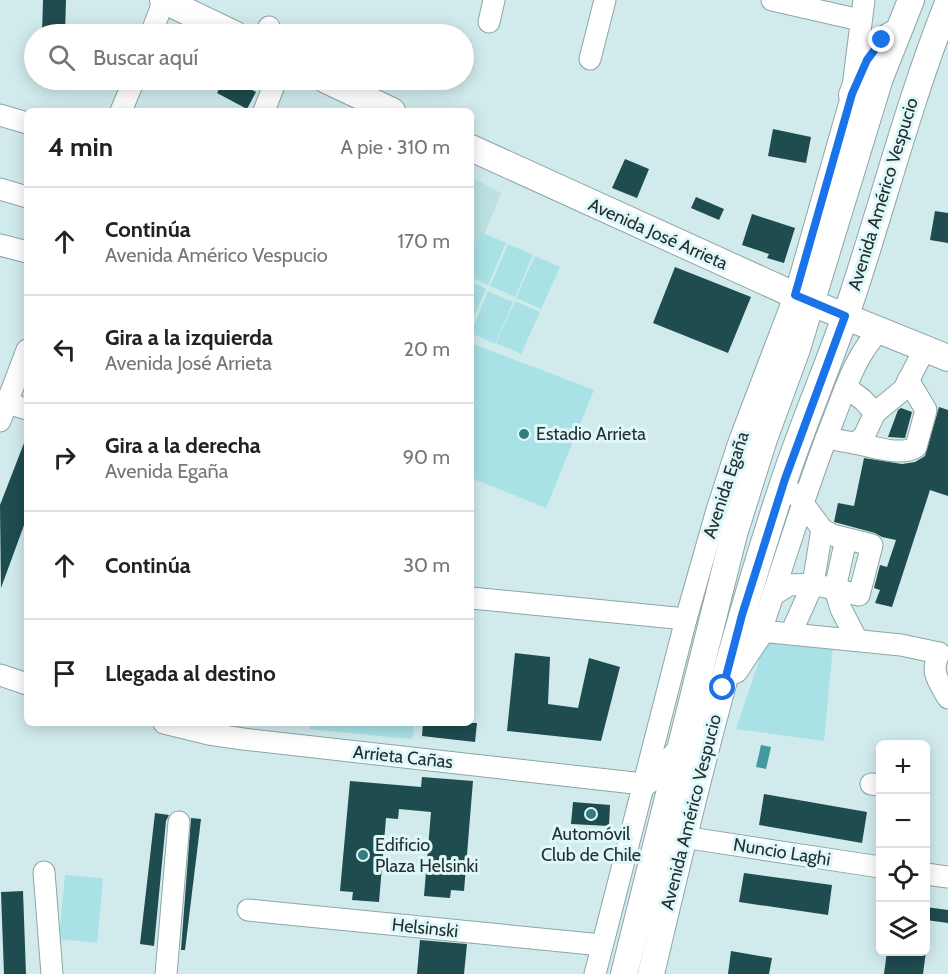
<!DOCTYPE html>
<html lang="es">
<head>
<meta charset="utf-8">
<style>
  body { margin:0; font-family:Cabin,sans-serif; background:#f2f2f2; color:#222 }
  .controls { position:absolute; right:18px; bottom:18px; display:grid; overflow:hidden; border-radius:9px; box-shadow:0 3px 15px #0003 }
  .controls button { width:54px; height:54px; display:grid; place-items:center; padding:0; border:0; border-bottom:2px solid #e0e0e0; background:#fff; color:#222; font:30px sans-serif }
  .stop { position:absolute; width:18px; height:18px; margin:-14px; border:4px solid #1a73e8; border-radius:50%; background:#fff }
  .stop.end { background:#1a73e8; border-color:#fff; box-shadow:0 2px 6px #0008 }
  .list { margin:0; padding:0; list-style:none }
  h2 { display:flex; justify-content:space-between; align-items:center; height:78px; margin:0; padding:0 24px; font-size:26px }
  h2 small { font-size:20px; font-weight:400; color:#767676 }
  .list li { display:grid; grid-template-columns:39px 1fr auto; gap:18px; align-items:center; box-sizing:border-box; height:108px; padding:0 24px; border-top:2px solid #e0e0e0 }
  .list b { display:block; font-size:22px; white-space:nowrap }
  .list p { margin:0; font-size:20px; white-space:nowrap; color:#767676 }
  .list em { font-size:20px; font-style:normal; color:#767676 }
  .icon { flex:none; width:33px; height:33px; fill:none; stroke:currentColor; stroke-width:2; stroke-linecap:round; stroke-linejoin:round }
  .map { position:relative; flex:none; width:948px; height:974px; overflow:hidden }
  .search { position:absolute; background:#fff; box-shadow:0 3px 15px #0003; left:24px; top:24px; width:450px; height:66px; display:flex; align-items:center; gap:15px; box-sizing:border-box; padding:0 21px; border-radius:33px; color:#767676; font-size:22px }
  .panel { position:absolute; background:#fff; box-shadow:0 3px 15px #0003; left:24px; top:108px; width:450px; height:618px; border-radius:9px }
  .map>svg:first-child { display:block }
  .built { fill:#bde1e3 }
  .green { fill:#a9e2e6 }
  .water { fill:#429aa0 }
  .building { fill:#1e4c4f }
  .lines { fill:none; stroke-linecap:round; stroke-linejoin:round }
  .minor-casing { stroke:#8da5a7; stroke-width:23 }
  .major-casing { stroke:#8da5a7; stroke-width:28 }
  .minor { stroke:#fff; stroke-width:21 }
  .major { stroke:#fff; stroke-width:26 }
  .route { stroke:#1a73e8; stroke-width:8 }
  .poi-dot { fill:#337c81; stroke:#def8fa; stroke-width:2 }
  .labels { text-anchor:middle; stroke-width:6; stroke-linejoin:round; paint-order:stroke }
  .street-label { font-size:18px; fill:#252f30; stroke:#def8fa }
  .poi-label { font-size:18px; fill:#252f30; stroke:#def8fa; text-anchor:start }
</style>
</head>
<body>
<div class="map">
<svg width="948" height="974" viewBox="0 0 948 974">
  <rect width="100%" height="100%" fill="#d1ebec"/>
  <polygon class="built" points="471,177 501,193 471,267"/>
  <g class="green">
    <polygon points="481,232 506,243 488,285 471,277 471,256"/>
    <polygon points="508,244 533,255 515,297 490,286"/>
    <polygon points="535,256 560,267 541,309 516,298"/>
    <polygon points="471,282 486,289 471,323"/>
    <polygon points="488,291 513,302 495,344 471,333"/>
    <polygon points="515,301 540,312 521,354 496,343"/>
    <polygon points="471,343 594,390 546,508 471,478"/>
    <polygon points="772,641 833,646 824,741 736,729 763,649"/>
    <polygon points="311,723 415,723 412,739 309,729"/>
    <polygon points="65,875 103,878 97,943 59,939"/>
  </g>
  <polygon class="water" points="761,745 771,747 766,769 756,767"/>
  <g class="building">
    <polygon points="43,0 66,0 65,34 42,34"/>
    <polygon points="224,80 232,80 256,92 247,109 217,93"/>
    <polygon points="773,129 811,137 806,163 768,156"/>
    <polygon points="625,159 649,169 637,198 612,188"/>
    <polygon points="696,197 724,209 719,220 691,208"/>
    <polygon points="935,211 948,213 948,243 930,240"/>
    <polygon points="752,214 795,228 784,263 767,258 769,254 742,245"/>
    <polygon points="675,267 751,297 728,353 653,323"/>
    <polygon points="939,407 948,410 948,496 930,490 892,607 875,603 880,590 874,588 880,565 887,567 896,540 882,537 875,533 834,522 838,503 854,506 864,458 902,464 915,462 925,456"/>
    <polygon points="901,408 912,412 905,438 888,437 898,410"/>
    <polygon points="26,438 27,517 1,588 0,505"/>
    <polygon points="515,653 550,657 548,704 578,708 589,658 620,667 601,741 507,731"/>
    <polygon points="423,723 477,723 475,742 422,736"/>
    <polygon points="422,777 473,781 464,891 451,890 450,898 424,896 431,812 399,809 398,819 386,818 379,902 352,900 353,892 340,891 350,781 421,787"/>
    <polygon points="764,794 867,812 862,843 759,825"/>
    <polygon points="573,802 610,805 609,826 571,824"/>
    <polygon points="155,813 169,815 166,821 154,946 140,944"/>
    <polygon points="191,818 201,819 185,950 181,950"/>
    <polygon points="744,873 832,885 828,915 739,902"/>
    <polygon points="23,891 26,974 4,974 1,892"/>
    <polygon points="926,907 948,910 948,923 926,920"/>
    <polygon points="420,940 467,944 464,974 417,974"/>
    <polygon points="731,951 772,958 769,974 728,974"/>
    <polygon points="887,951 926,951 923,974 884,974"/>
  </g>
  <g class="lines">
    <defs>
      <g id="minor">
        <polyline points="772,0 860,20"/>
        <polyline points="489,22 494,0"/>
        <polyline points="151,34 164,0"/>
        <polyline points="266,34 269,27"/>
        <polyline points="590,59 605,0"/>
        <polyline points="121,111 134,80"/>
        <polyline points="264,111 276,80"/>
        <polyline points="0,115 27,123"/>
        <polyline points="0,189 27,197"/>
        <polyline points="0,245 27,252"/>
        <path d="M 880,330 C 856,354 846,387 834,418 C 806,488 785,560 761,631 L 901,645 L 939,653"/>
        <polyline points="846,387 863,400 875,413"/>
        <polyline points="0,401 27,409"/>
        <polyline points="0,421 27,350"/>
        <polyline points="826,438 854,443 860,440 864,436 875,413 904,389 925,348"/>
        <path d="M 854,443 C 871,446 901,457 916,447 L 926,410 L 908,380"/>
        <polyline points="846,539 835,589 841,609 857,640"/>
        <polyline points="773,595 789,585 813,584 859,595 872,545 832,535 822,529 796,494"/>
        <polyline points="471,598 686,619"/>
        <polyline points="791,633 813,584 822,529"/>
        <path d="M 939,653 C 930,673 938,680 948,698"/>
        <polyline points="0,675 27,684"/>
        <polyline points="164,723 209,734 243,739 643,784"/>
        <polyline points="871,784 880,785"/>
        <polyline points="683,837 880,867"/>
        <polyline points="44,872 52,974"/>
        <polyline points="926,874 948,877"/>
        <polyline points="248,910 602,945"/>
        <polyline points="166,974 179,822"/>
        <polyline points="595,974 686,619 717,510 739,442 795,295 852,95 864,0"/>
      </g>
      <g id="major">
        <polyline points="163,0 234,34"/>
        <polyline points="326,80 392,111"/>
        <path d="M 852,95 C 861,72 870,45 893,34"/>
        <polyline points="471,148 812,303 948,358"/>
        <polyline points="735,670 761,631"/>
        <polyline points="643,784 661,771 680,751"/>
        <polyline points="624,974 734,534 764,439 797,349 880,78 911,0"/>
        <path d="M 651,974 C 690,808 730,642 784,481 C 805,418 832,357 853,294 C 885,197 910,98 948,3"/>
      </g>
    </defs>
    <use href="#minor" class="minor-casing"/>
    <use href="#major" class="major-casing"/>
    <use href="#minor" class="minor"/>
    <use href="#major" class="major"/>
  </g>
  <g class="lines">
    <polyline class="route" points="723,688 742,615 785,479 845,316 795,295 852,94 867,60 882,40"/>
  </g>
  <g class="poi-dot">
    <circle cx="524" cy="434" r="6"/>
    <circle cx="591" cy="814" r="6"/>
    <circle cx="363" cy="855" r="6"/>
  </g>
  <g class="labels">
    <g class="street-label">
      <text transform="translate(883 194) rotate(-73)" y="6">Avenida Américo Vespucio</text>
      <text transform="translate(658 234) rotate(24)" y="6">Avenida José Arrieta</text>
      <text transform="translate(726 485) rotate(-72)" y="6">Avenida Egaña</text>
      <text transform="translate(403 757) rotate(6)" y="6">Arrieta Cañas</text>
      <text transform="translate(691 812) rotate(-76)" y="6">Avenida Américo Vespucio</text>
      <text transform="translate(782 852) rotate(9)" y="6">Nuncio Laghi</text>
      <text transform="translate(425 928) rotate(6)" y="6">Helsinski</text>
    </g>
    <g class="poi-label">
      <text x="536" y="440">Estadio Arrieta</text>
      <text x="591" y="840" text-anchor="middle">Automóvil<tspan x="591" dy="21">Club de Chile</tspan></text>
      <text x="375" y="851">Edificio<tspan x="375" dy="21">Plaza Helsinki</tspan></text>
    </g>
  </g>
</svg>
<div class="controls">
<button>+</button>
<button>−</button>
<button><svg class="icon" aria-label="locate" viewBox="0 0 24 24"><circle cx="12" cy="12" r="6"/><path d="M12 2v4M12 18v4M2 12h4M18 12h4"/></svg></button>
<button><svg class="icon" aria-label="layers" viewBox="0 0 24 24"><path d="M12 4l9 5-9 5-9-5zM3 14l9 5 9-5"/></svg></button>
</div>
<div class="stop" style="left:723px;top:688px"></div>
<div class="stop end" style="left:882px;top:40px"></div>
<div class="search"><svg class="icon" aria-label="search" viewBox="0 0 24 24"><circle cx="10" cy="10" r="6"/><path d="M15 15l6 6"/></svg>Buscar aquí</div>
<section class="panel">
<h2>4 min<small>A pie · 310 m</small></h2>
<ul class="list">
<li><svg class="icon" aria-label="ahead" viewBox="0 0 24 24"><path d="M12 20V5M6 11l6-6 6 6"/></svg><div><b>Continúa</b><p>Avenida Américo Vespucio</p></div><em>170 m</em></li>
<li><svg class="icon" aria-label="left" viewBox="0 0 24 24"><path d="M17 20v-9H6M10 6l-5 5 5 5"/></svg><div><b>Gira a la izquierda</b><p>Avenida José Arrieta</p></div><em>20 m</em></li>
<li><svg class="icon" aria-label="right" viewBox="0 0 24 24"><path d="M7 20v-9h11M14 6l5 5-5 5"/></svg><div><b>Gira a la derecha</b><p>Avenida Egaña</p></div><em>90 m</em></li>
<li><svg class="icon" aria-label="ahead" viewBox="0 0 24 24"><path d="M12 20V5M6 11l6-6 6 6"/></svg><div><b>Continúa</b></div><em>30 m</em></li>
<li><svg class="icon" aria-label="arrive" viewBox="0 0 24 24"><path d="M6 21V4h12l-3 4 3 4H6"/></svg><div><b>Llegada al destino</b></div></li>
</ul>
</section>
</div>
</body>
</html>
